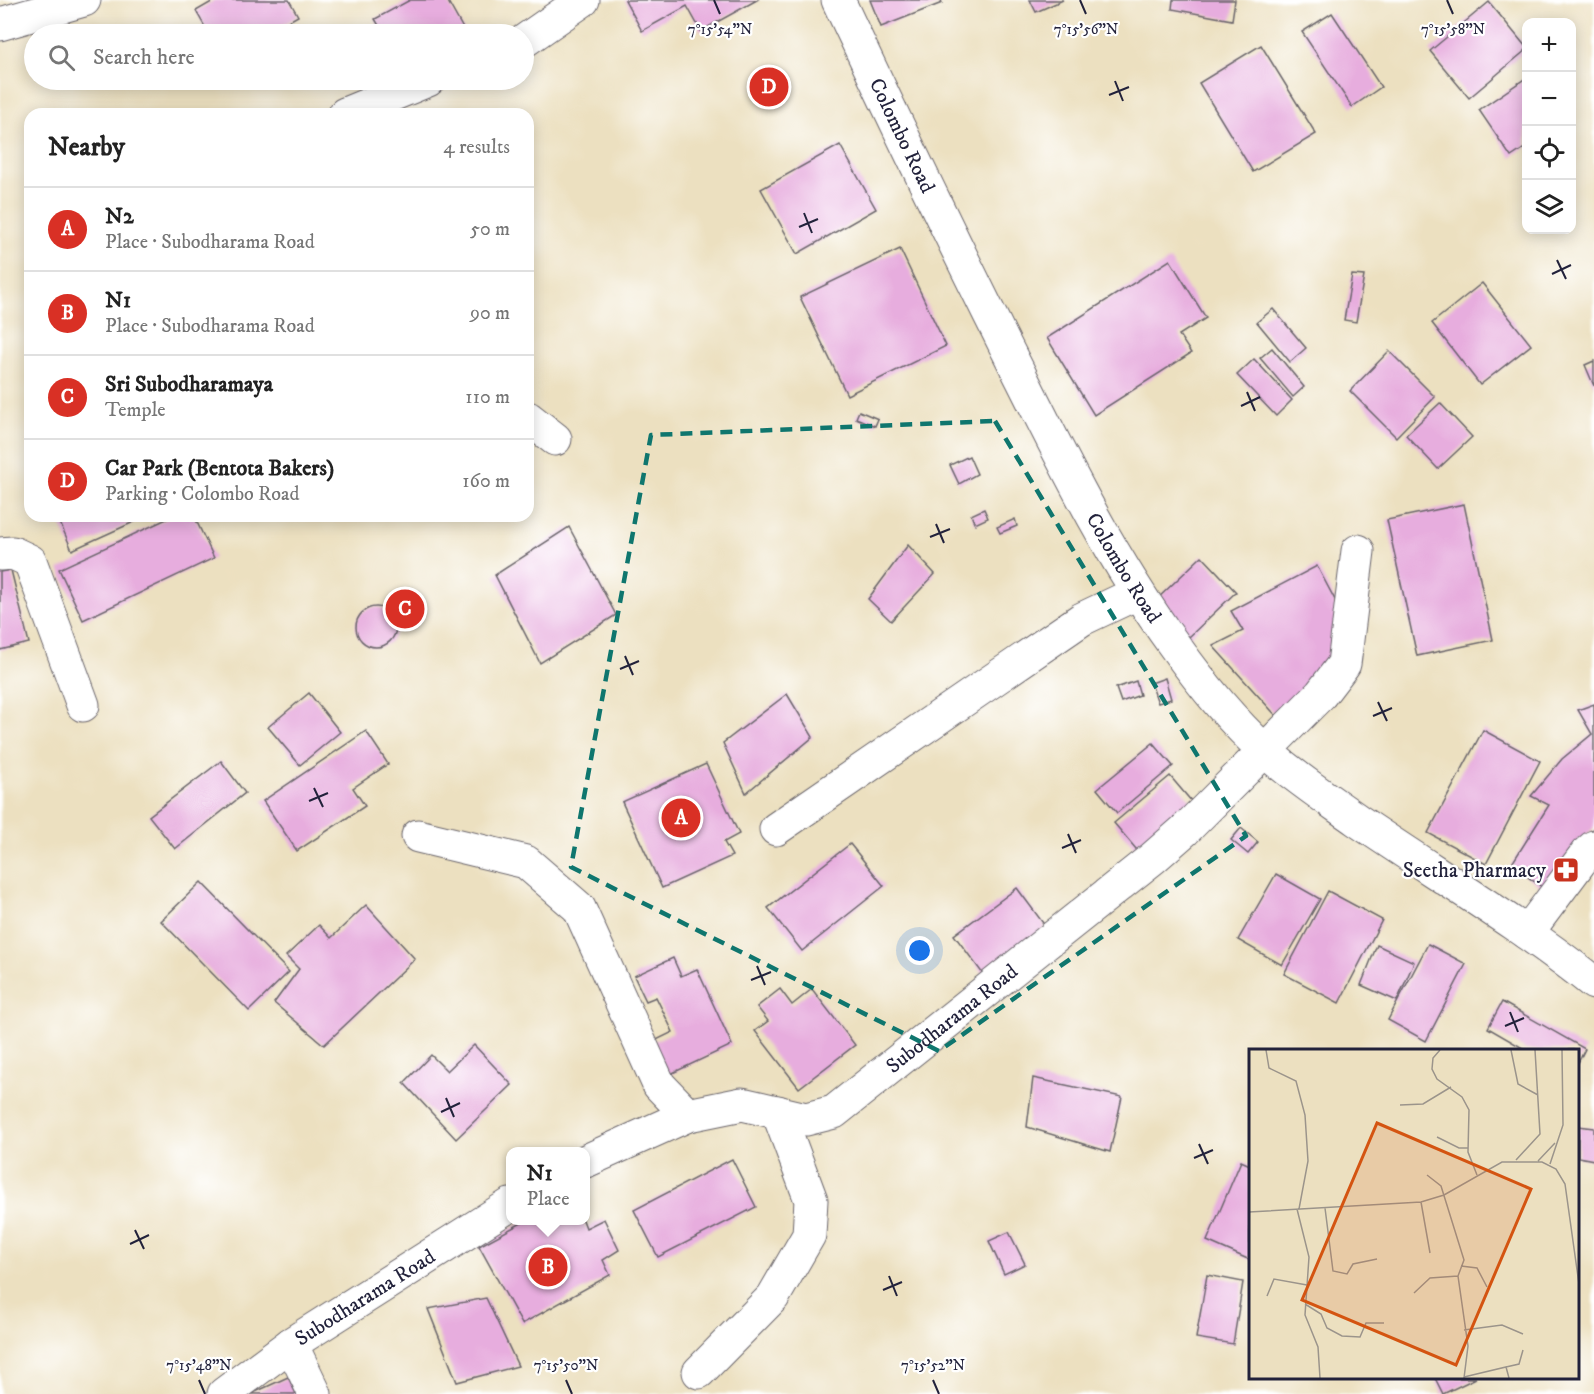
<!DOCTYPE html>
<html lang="en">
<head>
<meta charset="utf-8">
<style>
  body { margin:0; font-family:"IM FELL DW Pica",serif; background:#f6f6f6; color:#222 }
  .controls { position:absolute; right:18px; top:18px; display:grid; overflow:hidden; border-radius:12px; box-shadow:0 3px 15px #0003 }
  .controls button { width:54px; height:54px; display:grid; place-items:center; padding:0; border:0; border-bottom:2px solid #e0e0e0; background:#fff; color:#222; font:30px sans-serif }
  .you { position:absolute; left:920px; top:951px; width:21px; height:21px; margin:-15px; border:4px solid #fff; border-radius:50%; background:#1a73e8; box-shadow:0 0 0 9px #1a73e833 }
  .badge { display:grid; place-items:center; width:39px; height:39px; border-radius:50%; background:#d93025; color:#fff; font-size:20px; font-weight:700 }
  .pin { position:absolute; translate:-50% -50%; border:3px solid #fff; box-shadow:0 2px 6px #0006 }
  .popup { position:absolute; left:506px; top:1147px; width:84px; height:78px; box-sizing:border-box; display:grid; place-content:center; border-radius:12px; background:#fff; filter:drop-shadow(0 2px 4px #0005); font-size:20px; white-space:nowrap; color:#767676 }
  .popup b { font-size:22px; color:#222 }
  .popup::after { content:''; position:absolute; left:50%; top:100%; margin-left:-12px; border:12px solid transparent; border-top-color:#fff }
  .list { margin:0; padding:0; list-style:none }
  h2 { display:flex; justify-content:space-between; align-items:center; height:78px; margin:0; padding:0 24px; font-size:26px }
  h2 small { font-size:20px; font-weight:400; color:#767676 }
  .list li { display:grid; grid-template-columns:39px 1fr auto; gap:18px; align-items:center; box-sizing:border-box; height:84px; padding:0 24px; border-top:2px solid #e0e0e0 }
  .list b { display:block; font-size:22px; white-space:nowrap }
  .list p { margin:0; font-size:20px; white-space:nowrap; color:#767676 }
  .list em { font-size:20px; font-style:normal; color:#767676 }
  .icon { flex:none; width:33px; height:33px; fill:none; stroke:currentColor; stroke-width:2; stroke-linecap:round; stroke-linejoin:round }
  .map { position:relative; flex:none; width:1594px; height:1394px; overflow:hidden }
  .search { position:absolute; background:#fff; box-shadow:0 3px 15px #0003; left:24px; top:24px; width:510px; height:66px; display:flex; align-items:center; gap:15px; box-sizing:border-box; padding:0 21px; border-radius:33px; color:#767676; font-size:22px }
  .panel { position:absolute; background:#fff; box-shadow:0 3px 15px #0003; left:24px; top:108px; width:510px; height:414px; border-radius:18px }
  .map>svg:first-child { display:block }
  .building { fill:#e7adde }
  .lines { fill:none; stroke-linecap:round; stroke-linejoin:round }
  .minor-casing { stroke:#69646a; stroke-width:35 }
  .major-casing { stroke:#69646a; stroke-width:35 }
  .highway-casing { stroke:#69646a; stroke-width:35 }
  .minor { stroke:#fff; stroke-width:33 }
  .major { stroke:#fff; stroke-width:33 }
  .highway { stroke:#fff; stroke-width:33 }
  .marked { fill:none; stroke:#0f766e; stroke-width:4.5; stroke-dasharray:12 8; stroke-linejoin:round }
  .ticks { fill:none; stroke:#22223b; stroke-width:2 }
  .labels { text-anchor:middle; stroke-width:4.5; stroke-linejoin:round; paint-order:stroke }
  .street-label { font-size:21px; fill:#22223b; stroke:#fff }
  .poi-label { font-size:21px; fill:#22223b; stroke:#fff; text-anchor:end }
  .inset-road { fill:none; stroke:#9b948b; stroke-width:1.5 }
  .view { fill:#d45411; fill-opacity:0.15; stroke:#d45411; stroke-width:3 }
  .inset-edge { fill:none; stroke:#22223b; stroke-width:3 }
  .ticks-label { font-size:15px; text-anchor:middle; fill:#22223b; stroke:#fff; stroke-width:4.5; stroke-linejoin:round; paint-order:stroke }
</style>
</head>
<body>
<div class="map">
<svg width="1594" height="1394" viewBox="0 0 1594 1394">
  <rect width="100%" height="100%" fill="#fff"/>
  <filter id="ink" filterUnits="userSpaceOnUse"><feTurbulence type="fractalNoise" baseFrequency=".0167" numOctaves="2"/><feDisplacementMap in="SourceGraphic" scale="12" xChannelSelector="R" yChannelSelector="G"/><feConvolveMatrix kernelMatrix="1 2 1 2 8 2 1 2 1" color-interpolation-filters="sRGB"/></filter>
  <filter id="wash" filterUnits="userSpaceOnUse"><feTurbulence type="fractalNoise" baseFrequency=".008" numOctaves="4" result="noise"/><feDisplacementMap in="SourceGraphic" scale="24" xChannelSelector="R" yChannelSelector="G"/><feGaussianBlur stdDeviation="1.35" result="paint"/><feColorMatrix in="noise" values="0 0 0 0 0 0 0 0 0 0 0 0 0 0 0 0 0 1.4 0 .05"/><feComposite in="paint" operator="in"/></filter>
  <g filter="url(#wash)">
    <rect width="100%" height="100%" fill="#ece0c0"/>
    <g id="blocks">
      <g class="building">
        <polygon points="215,0 289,0 298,16 266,34 209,34 196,11"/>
        <polygon points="410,0 447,0 466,34 384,34 375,19"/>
        <polygon points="625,0 757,0 701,31 687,6 642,31"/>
        <polygon points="870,0 941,0 942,3 881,27"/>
        <polygon points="1030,0 1063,0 1036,12"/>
        <polygon points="1173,0 1235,0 1232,20 1172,9"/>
        <polygon points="1489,2 1526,47 1526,50 1469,98 1430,51"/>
        <polygon points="1332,13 1381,87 1352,107 1302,32"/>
        <polygon points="1261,45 1316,134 1253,172 1199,83"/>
        <polygon points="1526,78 1526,147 1511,157 1479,110"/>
        <polygon points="840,145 876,209 797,254 761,189"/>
        <polygon points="900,249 946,346 847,395 800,297"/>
        <polygon points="1170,260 1206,318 1179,335 1191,353 1094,415 1047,338"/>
        <polygon points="1352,275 1364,276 1356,322 1344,320"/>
        <polygon points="1482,283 1531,345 1480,385 1432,323"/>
        <polygon points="1273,309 1306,348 1290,362 1257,322"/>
        <polygon points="1272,348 1304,387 1293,397 1260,358"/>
        <polygon points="1389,351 1435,397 1396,437 1350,391"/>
        <polygon points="1254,359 1292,400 1276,416 1237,375"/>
        <polygon points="1594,361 1594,386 1585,365"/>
        <polygon points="1440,403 1472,437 1438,469 1406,435"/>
        <polygon points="859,411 878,419 875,426 856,418"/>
        <polygon points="969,456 977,474 959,484 950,465"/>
        <polygon points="1464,504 1493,640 1417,656 1387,520"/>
        <polygon points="984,509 988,518 975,524 971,515"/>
        <polygon points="57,516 147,516 72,550"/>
        <polygon points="173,516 194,516 214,558 83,620 59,569"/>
        <polygon points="1015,519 1017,526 1000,533 997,527"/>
        <polygon points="569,527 616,615 540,663 495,575"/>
        <polygon points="908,545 935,574 891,621 868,599"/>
        <polygon points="1202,556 1236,592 1189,637 1155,601"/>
        <polygon points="1317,566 1335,600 1338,657 1280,720 1213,646 1243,631 1231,611"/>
        <polygon points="11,570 29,643 0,650 0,572"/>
        <circle cx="376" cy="627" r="20"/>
        <polygon points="1165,678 1171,699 1158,703 1151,683"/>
        <polygon points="1136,681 1140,695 1121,702 1116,688"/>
        <polygon points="309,693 340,732 300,765 268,727"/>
        <polygon points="787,694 813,737 746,793 723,743"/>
        <polygon points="1594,704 1594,827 1542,887 1511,865 1549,805 1531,796 1562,759 1592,734 1578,710"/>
        <polygon points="1483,730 1540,761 1486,864 1428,833"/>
        <polygon points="366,731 388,764 353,788 365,806 297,851 263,801"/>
        <polygon points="1153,743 1173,766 1117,813 1097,789"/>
        <polygon points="221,761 245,793 175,849 149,816"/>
        <polygon points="706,764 739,834 724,842 732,856 662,888 622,802"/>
        <polygon points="1170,776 1198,809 1142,856 1114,823"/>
        <polygon points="1241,828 1258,842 1248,854 1231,840"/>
        <polygon points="850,844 884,886 802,951 768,908"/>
        <polygon points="1276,874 1320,899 1282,965 1238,940"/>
        <polygon points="201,882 289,972 249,1011 161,921"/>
        <polygon points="1017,888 1046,927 983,974 954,935"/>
        <polygon points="1328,891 1382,920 1339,1003 1284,974"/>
        <polygon points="366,905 415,959 324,1045 274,1003 299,969 286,956 319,925 331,938"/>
        <polygon points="1428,944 1466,964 1426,1041 1388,1020"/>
        <polygon points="1377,945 1414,962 1397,1001 1361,985"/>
        <polygon points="673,958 681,976 697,969 732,1045 662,1078 646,1045 673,1032 656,997 646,1001 634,976"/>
        <polygon points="780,989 792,1005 812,989 855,1045 799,1088 755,1031 768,1021 757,1007"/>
        <polygon points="1502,1002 1585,1049 1578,1063 1578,1050 1526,1050 1488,1028"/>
        <polygon points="474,1045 512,1085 456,1139 404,1083 431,1055 447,1071"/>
        <polygon points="1033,1078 1122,1097 1110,1152 1027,1127"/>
        <polygon points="1578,1126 1594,1128 1594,1160 1578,1157"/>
        <polygon points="732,1159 756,1207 658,1257 634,1210"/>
        <polygon points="1241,1161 1250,1165 1250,1260 1207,1241"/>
        <polygon points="604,1219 619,1250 603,1260 610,1275 522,1324 479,1246 527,1220 583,1220 586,1228"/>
        <polygon points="1009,1232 1025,1264 1004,1274 989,1241"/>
        <polygon points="1207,1275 1243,1282 1233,1344 1196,1338"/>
        <polygon points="486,1298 518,1366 457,1382 428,1309"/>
        <polygon points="288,1377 296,1394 251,1394"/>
        <polygon points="1435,1378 1476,1378 1443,1394"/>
      </g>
    </g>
  </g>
  <g filter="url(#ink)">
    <use href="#blocks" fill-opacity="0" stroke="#69646a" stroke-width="1.5"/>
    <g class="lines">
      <defs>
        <g id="minor">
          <polyline points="524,41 583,0"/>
          <polyline points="345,114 428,80"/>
          <polyline points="528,418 555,439"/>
          <polyline points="0,554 13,553 30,561 83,705"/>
          <polyline points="776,829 1082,619 1137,593"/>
          <polyline points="418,836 526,862 579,908 659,1085 688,1115"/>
          <polyline points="1527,933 1586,854 1594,847"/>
          <path id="s1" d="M 586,1161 L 688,1115 L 742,1104 L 806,1119 L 834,1112 L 1153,858 L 1185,830 L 1321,694 L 1344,664 L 1358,551"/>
          <polyline points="291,1344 315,1394"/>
          <polyline points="699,1372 773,1297 809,1235 811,1200 778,1112"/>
          <path id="s2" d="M 224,1394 L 291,1344 L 510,1205"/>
        </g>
        <polyline id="major" points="0,24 84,0"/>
        <g id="highway">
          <path id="s3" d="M 838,0 C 897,125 957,250 1019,373 C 1066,467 1112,560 1174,645 C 1201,683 1231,720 1265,751 C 1294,777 1326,798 1357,820 C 1436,874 1519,923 1594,983"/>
        </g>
      </defs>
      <use href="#minor" class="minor-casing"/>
      <use href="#major" class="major-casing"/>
      <use href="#highway" class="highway-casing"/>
      <use href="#minor" class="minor"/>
      <use href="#major" class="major"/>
      <use href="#highway" class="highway"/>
    </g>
  </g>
  <path class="marked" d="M 995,421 L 1246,836 L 939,1051 L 571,867 L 651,435 Z"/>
  <path class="ticks" d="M 714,0 L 720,14M 1080,0 L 1086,14M 1447,0 L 1453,14M 1115,81 L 1123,101M 1109,95 L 1129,87M 804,213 L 812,233M 799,227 L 818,219M 1557,260 L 1566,279M 1552,274 L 1571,265M 1247,392 L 1255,411M 1241,406 L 1260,397M 936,524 L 944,543M 930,537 L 950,529M 625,656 L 633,675M 620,669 L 639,661M 1378,702 L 1387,721M 1373,716 L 1392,708M 314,788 L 323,807M 309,801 L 328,793M 1068,834 L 1076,853M 1062,848 L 1081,840M 757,966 L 765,985M 751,980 L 771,972M 1510,1012 L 1518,1032M 1505,1026 L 1524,1018M 446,1098 L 454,1117M 441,1112 L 460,1103M 1199,1144 L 1208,1164M 1194,1158 L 1213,1150M 135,1230 L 144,1249M 130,1244 L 149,1235M 889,1276 L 897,1296M 883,1290 L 902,1282M 199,1380 L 205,1394M 566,1380 L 572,1394M 933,1380 L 939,1394"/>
  <defs>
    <symbol id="pharmacy-square" viewBox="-11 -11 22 22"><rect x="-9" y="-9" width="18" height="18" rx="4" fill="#c8321e" stroke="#fff"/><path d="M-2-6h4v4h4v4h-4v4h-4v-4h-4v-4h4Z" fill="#fff"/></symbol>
  </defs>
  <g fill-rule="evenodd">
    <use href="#pharmacy-square" x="1551" y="855" width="30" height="30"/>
  </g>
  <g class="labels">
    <g class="street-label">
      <text dy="7" stroke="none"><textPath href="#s3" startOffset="150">Colombo Road</textPath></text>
      <text dy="7" stroke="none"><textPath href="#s3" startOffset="636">Colombo Road</textPath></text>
      <text dy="7" stroke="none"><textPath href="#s1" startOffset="412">Subodharama Road</textPath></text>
      <text dy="7" stroke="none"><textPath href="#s2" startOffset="171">Subodharama Road</textPath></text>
    </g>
    <g class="poi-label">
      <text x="1546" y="877">Seetha Pharmacy</text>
    </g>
  </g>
  <g transform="translate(1249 1049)">
    <rect width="330" height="330" fill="#ece0c0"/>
    <path class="inset-road" d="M 17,1 L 20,19 L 47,32 L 56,66 L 59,112 L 50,160M 191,1 L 184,9 L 183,20 L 188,30 L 213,48 L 220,61 L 219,103 L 228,126M 262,1 L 269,35 L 289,46M 151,56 L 174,55 L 202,38M 188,88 L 210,99 L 219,99M 267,111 L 291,85 L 286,1M 289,112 L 306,94M 301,115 L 314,76 L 313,1M 178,126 L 192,137 L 215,211 L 209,227 L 219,297 L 215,329M 172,153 L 181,204M 76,159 L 84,222 L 98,225 L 104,215 L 128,210M 48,160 L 60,208 L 56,266 L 69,298 L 71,329M 0,163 L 172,153 L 195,146 L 253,113 L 293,113 L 307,120 L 316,135 L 330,235M 212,217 L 228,219 L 238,238M 165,244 L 181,229 L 209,227M 18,247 L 25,230 L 58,236M 56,255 L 72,265 L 78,279 L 93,287 L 111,288 L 117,274 L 135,274M 215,281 L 253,276 L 274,285M 257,318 L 270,315 L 274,301M 215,328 L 257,318 L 260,329"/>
    <path class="view" d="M 128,74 L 282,140 L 207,316 L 53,251 Z"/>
    <rect width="330" height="330" class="inset-edge"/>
  </g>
  <g class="ticks-label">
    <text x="720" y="34">7°15'54"N</text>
    <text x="1086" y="34">7°15'56"N</text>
    <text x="1453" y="34">7°15'58"N</text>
    <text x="199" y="1370">7°15'48"N</text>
    <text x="566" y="1370">7°15'50"N</text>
    <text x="933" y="1370">7°15'52"N</text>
  </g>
</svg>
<div class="controls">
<button>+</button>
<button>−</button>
<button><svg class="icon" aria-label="locate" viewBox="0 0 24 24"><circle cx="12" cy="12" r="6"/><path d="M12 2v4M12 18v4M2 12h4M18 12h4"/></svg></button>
<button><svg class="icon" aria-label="layers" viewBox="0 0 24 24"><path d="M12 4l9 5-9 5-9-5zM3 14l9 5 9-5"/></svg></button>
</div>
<div class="you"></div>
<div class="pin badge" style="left:681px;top:818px">A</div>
<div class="pin badge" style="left:548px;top:1267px">B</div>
<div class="popup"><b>N1</b>Place</div>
<div class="pin badge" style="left:405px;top:609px">C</div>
<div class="pin badge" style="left:769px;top:87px">D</div>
<div class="search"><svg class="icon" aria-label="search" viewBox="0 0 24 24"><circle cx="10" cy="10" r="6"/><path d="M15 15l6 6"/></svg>Search here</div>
<section class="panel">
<h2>Nearby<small>4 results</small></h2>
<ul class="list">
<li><span class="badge">A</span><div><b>N2</b><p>Place · Subodharama Road</p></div><em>50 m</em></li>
<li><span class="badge">B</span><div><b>N1</b><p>Place · Subodharama Road</p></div><em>90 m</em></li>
<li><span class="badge">C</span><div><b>Sri Subodharamaya</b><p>Temple</p></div><em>110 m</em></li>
<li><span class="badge">D</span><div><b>Car Park (Bentota Bakers)</b><p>Parking · Colombo Road</p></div><em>160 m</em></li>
</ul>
</section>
</div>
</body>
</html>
